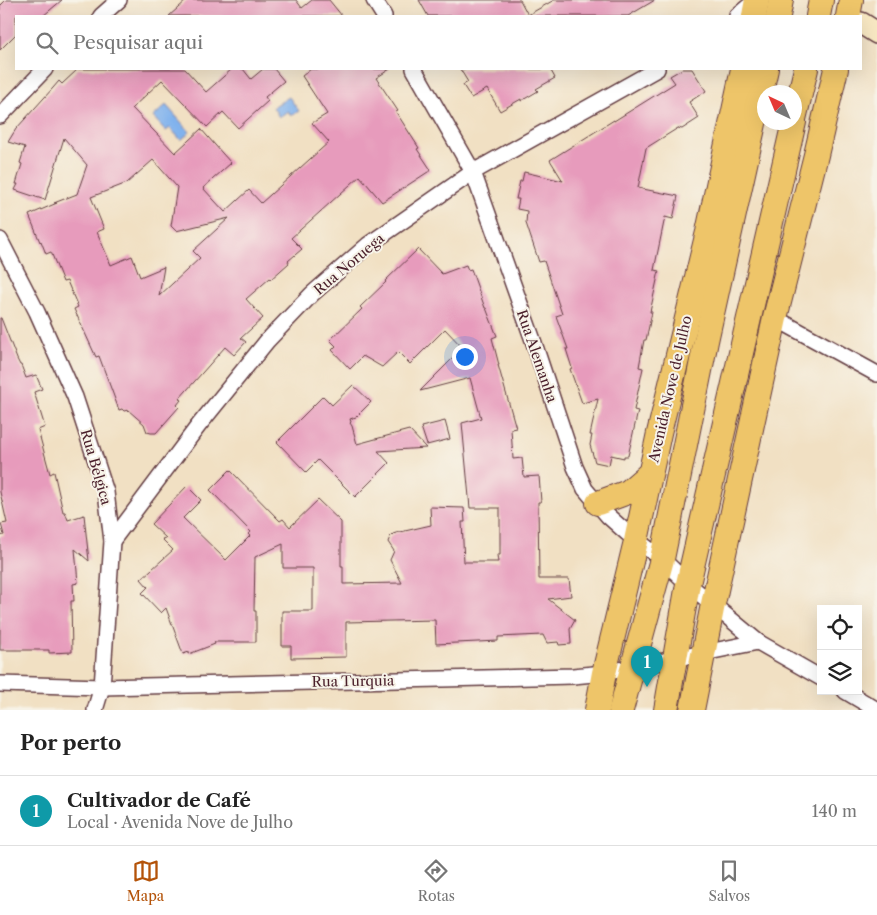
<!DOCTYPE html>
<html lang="pt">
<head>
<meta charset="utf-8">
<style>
  body { margin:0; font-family:"Libre Caslon Text",serif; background:#f2f2f2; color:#222 }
  .controls { position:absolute; right:15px; bottom:15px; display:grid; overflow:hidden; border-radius:0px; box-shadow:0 5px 20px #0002 }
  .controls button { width:45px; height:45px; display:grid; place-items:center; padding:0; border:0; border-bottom:1px solid #e0e0e0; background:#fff; color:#222; font:25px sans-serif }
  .compass { position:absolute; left:757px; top:85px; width:45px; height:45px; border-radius:50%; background:#fff; box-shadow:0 5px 20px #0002; rotate:316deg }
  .you { position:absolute; left:464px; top:356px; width:18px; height:18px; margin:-12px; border:4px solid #fff; border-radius:50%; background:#1a73e8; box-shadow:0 0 0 8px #1a73e833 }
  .badge { display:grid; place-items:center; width:32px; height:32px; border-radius:50%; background:#b45309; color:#fff; font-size:16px; font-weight:700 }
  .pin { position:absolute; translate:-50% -41px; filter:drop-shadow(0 1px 2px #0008) }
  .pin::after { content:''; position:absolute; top:26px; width:18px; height:15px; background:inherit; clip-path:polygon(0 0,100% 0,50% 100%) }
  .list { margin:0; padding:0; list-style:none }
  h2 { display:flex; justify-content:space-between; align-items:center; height:65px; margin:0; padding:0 20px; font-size:21px }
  h2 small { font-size:16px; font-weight:400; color:#767676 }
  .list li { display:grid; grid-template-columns:32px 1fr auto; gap:15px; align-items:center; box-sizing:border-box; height:70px; padding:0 20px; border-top:1px solid #e0e0e0 }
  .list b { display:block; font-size:19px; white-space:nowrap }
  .list p { margin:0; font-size:16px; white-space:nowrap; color:#767676 }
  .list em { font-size:16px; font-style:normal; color:#767676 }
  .icon { flex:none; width:28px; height:28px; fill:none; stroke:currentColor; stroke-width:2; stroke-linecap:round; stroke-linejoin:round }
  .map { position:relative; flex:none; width:877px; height:710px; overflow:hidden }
  .search { position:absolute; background:#fff; box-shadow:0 5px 20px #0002; left:15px; right:15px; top:15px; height:55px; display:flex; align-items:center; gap:12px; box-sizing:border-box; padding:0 18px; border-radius:0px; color:#767676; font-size:19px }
  .sheet { height:135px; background:#fff }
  nav { display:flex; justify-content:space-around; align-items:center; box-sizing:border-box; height:70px; border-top:1px solid #e0e0e0; background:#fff; font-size:14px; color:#767676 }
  nav a { display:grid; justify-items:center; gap:2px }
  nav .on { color:#b45309 }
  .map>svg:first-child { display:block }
  .water { fill:#81b2ed; stroke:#66688c }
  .building { fill:#e79bbc; fill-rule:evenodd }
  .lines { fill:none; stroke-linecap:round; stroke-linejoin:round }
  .street-casing { stroke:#633c42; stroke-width:18 }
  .secondary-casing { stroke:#633c42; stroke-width:24 }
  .primary-casing { stroke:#633c42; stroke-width:26 }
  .street { stroke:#fff; stroke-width:15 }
  .secondary { stroke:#f8e8c3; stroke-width:21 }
  .primary { stroke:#eec569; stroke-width:24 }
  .labels { text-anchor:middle; stroke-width:4; stroke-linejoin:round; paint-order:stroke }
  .street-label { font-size:14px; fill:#4a1f2b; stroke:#f7f3e8 }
</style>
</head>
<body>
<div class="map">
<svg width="877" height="710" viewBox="0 0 877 710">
  <rect width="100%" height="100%" fill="#f7f3e8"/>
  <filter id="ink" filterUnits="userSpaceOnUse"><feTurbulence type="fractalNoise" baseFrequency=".02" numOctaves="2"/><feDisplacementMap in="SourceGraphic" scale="10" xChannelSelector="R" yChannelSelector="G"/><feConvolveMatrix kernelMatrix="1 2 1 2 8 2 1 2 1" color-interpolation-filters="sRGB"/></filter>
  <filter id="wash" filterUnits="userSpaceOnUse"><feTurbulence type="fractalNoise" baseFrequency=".0096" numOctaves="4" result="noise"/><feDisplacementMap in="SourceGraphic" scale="20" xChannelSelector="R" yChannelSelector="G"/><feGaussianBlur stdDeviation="1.12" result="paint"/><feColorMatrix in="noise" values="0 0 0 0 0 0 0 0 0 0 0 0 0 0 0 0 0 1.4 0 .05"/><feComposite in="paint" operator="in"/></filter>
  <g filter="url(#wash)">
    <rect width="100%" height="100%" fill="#f1e0c3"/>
    <g class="water">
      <polygon points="289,97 299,111 291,116 288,111 279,117 273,107"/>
      <polygon points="166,105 190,132 181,140 170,128 166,131 153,117"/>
    </g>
    <g id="blocks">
      <g class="building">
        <polygon points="6,0 62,0 43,16 16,16 16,34 0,50 0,6"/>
        <polygon points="187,0 296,0 302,8 312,0 329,0 342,16 169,16"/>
        <polygon points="419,0 520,0 528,15 554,0 655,0 628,16 428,16"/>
        <path d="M 78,69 L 185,69 L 206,92 L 232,69 L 243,69 L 251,79 L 263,69 L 274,69 L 284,81 L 265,97 L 268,101 L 238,128 L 223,112 L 207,127 L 162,80 L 132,108 L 175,153 L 201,129 L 222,153 L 231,163 L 203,188 L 225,212 L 249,190 L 261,203 L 329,142 L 312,123 L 327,114 L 302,76 L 311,69 L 390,69 L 376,78 L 398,111 L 396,112 L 419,148 L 417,149 L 431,170 L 382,202 L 360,176 L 291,238 L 302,249 L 288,261 L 289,263 L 271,279 L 270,278 L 246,299 L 263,318 L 241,338 L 246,342 L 234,355 L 225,347 L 179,399 L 181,400 L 177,405 L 179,407 L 156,433 L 151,433 L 147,432 L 144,424 L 128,410 L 124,411 L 122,409 L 119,410 L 99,356 L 96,357 L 74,309 L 78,307 L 67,281 L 63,282 L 51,252 L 46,254 L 41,241 L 40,242 L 29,215 L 57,203 L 54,203 L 77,194 L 87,165 L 64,138 L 45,200 L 15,190 L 18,184 L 16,184 L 22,164 L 20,163 L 25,147 L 8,142 L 16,129 L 53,88 L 59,81 L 62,84 ZM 153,160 L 177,187 L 171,226 L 176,231 L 229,218 L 193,251 L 200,258 L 159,296 L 164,267 L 140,277 L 132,256 L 111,265 L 97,232 L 104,229 L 91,197 L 127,183 Z"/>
        <polygon points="460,69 550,69 555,78 536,89 538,91 521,101 521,99 500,111 487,89 471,98 463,85 468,82"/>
        <polygon points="682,69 692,69 706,91 689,102 699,118 682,129 678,128 646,148 638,188 678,196 673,219 665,217 654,270 659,271 650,312 652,312 646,340 644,340 639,367 643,368 634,410 638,411 628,456 624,456 624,458 611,455 609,465 595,462 590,445 592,435 590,435 598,399 582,403 570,369 572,368 566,349 568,349 556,316 562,314 544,261 539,262 526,223 527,211 517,209 519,199 516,199 520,181 522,181 524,172 563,181 550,160 614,120 614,121 675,83 670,76"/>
        <polygon points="418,249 442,274 466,265 468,270 471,269 485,308 486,308 497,336 492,338 499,365 498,365 516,428 511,429 513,459 522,458 524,477 539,476 541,502 538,502 539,579 569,579 571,596 548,599 575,620 570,629 571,644 559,645 558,642 547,643 543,635 498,637 498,641 436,644 435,620 346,622 346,657 291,658 291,646 282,646 282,611 313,611 313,568 283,568 283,544 255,557 254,611 256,611 256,642 214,642 215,644 189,654 189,652 183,654 166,608 161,613 142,593 148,587 141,579 173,550 162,539 166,538 151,524 187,486 201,500 183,518 226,560 250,536 248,534 251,532 210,490 230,470 280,521 283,519 290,527 318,500 341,522 341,566 343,566 343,584 402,583 390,560 394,551 388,542 390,537 393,534 396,533 431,525 430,507 464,508 465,522 462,522 464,562 498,562 497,555 500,555 500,508 470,508 462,423 481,418 470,378 420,391 463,348 445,329 410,364 398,352 382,367 363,356 350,369 332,350 336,346 330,340 362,309 360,307 386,282 385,281"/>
        <polygon points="0,318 1,318 17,359 20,365 21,365 26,378 36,375 42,389 34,392 45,427 38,430 50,474 54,472 63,512 65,512 68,520 84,515 89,561 75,549 78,583 73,584 74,601 71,601 72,652 49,653 49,650 0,650 0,536 4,535 1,524 7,523 0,492"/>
        <polygon points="353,385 371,402 356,417 350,419 351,422 350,423 352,426 357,444 409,430 426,448 378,451 389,463 355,497 318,460 306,472 277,442 323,396 332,405"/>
        <polygon points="445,421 450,439 427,445 421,427"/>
      </g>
    </g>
  </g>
  <g filter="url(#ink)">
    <use href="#blocks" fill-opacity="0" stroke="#633c42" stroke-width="1"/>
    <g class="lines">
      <defs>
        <g id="street">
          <polyline points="374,0 384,16"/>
          <polyline points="101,16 119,0"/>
          <polyline points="737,16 756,0"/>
          <polyline points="414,69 473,172 534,343 575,467 585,489 608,516 627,533 662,559 688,584 758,642 821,678"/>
          <polyline points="0,116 45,69"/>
          <polyline points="0,240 37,312 75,397 106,492 112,541 102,687 95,710"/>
          <polyline points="775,318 877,374"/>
          <polyline points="112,541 199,425 267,341 312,294 368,245 473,172 657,69"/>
          <polyline points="0,684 102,687 573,676 604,673 758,642"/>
          <polyline points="845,691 877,710"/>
        </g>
        <polyline id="secondary" points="861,23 877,33"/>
        <g id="primary">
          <polyline points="754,16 757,0"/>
          <polyline points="778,16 781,0"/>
          <polyline points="818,16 821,0"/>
          <polyline points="848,16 851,0"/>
          <polyline points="794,119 806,69"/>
          <polyline points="598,503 628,492 650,473"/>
          <polyline points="597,710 604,673 636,541 659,433 708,232 743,69"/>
          <polyline points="621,710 662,559 706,341 766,69"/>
          <polyline points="666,710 688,584 794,122"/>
          <polyline points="692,710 713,604 775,318 816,155 836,69"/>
        </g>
      </defs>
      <use href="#street" class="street-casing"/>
      <use href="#secondary" class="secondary-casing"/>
      <use href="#primary" class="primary-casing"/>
      <use href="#street" class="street"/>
      <use href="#secondary" class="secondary"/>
      <use href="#primary" class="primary"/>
    </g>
  </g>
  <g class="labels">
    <g class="street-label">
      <text transform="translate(349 264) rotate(-40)" y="5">Rua Noruega</text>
      <text transform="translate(537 356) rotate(71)" y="5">Rua Alemanha</text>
      <text transform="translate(670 389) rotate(-77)" y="5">Avenida Nove de Julho</text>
      <text transform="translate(96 467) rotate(74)" y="5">Rua Bélgica</text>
      <text transform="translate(353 681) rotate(-1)" y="5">Rua Turquia</text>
    </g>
  </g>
</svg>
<div class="controls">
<button><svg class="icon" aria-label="locate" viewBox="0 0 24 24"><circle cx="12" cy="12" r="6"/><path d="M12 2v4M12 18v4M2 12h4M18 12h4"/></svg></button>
<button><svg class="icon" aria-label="layers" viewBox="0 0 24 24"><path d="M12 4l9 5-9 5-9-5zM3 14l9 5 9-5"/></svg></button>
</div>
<svg class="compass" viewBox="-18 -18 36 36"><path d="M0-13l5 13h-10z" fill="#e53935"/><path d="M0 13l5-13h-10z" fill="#767676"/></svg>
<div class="you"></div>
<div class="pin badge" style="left:647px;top:687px;background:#0f9aa8">1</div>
<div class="search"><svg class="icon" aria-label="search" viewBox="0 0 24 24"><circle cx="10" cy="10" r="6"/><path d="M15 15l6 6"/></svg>Pesquisar aqui</div>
</div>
<section class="sheet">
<h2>Por perto<small></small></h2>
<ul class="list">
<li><span class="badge" style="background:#0f9aa8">1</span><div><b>Cultivador de Café</b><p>Local · Avenida Nove de Julho</p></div><em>140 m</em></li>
</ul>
</section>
<nav>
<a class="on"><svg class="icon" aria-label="map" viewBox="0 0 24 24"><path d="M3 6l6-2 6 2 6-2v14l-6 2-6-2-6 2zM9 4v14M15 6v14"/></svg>Mapa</a>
<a><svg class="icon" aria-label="directions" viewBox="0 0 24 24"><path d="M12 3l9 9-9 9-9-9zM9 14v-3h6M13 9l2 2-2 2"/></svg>Rotas</a>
<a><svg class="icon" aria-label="saved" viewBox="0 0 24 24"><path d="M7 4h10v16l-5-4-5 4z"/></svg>Salvos</a>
</nav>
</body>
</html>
